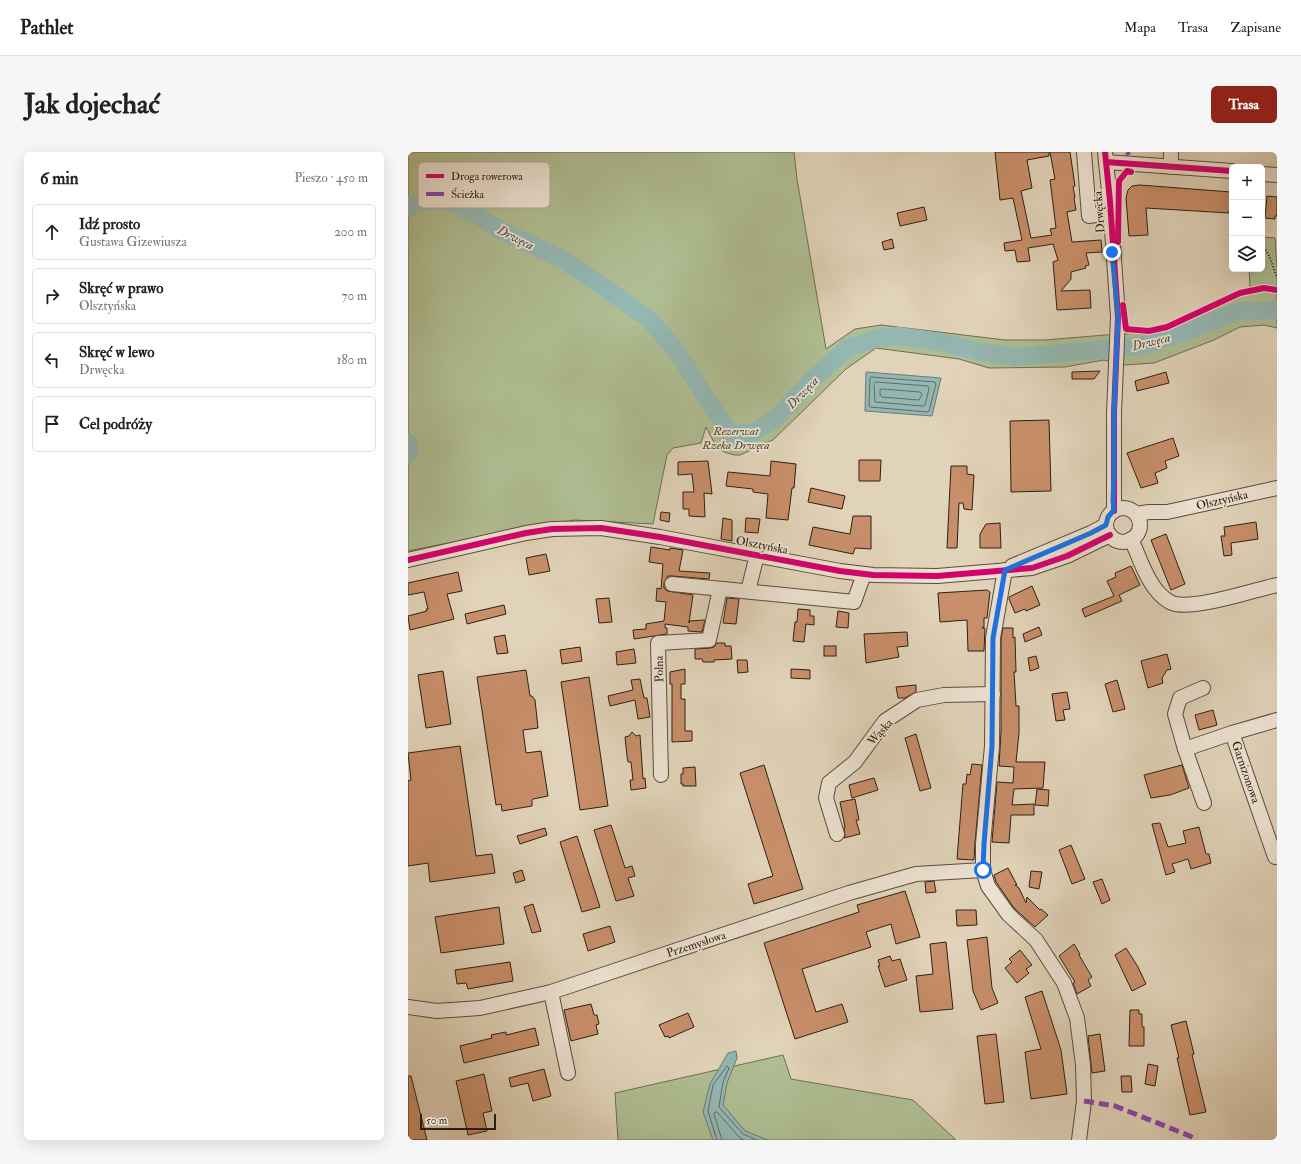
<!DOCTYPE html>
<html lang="pl">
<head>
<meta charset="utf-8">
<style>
  body { margin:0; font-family:"IM FELL Double Pica",serif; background:#f6f6f6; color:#222 }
  .controls { position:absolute; right:12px; top:12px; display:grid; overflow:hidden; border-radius:6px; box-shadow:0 4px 16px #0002 }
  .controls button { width:36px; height:36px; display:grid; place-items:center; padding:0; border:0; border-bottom:1px solid #e0e0e0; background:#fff; color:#222; font:20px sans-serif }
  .scale { position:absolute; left:12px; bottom:10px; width:76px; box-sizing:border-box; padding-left:4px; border:2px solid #2c2014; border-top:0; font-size:11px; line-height:14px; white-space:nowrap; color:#2c2014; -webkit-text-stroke:3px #ece2d2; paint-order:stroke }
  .stop { position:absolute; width:12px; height:12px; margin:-9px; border:3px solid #1a73e8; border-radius:50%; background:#fff }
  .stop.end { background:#1a73e8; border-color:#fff; box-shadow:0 1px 4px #0008 }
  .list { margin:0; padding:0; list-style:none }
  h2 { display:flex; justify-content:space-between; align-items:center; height:52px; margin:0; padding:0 16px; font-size:17px }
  h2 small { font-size:13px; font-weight:400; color:#767676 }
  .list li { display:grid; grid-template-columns:26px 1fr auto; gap:12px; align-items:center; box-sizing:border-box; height:56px; margin:0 8px 8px; padding:0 8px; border:1px solid #e0e0e0; border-radius:6px }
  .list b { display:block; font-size:15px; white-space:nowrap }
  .list p { margin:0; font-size:13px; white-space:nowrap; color:#767676 }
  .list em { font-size:13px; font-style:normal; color:#767676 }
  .icon { flex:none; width:22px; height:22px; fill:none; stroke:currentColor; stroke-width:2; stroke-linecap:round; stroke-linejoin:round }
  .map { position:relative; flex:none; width:869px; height:988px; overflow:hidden; border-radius:6px }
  header { display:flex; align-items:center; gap:24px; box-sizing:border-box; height:56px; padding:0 20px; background:#fff; border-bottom:1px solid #e0e0e0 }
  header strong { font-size:19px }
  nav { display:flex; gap:22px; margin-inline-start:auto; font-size:14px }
  .intro { display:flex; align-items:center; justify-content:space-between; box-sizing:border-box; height:96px; padding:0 24px }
  h1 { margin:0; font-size:28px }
  .button { padding:10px 18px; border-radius:6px; background:#8f2418; color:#fff; font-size:14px; font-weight:700 }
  main { display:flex; gap:24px; padding:0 24px }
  aside { flex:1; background:#fff; border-radius:6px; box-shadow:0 4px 16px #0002 }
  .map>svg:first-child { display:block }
  .green { fill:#afbd92; stroke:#6e6e53 }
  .water { fill:#94b7b2; stroke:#6a7b73 }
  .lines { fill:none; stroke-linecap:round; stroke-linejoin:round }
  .shore { stroke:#606c63; stroke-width:1 }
  .river { stroke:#94b7b2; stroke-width:18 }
  .building { fill:#c88f6a; stroke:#2c2014 }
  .minor-casing { stroke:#594d3d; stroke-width:16 }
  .path { stroke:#2c2014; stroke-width:2; stroke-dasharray:1 2; stroke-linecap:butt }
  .minor { stroke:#ece2d2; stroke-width:14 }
  .quiet { stroke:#8e44ad; stroke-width:5; stroke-dasharray:10 5; stroke-linecap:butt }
  .cycleway-casing { stroke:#ece2d2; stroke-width:8 }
  .cycleway { stroke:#d6006c; stroke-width:6 }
  .route { stroke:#1a73e8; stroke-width:5 }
  .labels { text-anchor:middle; stroke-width:3.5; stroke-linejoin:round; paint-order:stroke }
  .street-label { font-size:12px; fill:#2c2014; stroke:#ece2d2 }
  .park-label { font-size:12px; font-style:italic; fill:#4d4734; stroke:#ece2d2 }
  .water-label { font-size:13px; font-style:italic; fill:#4b4d43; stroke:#ece2d2 }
  .key { fill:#ece2d2; stroke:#b2a899; stroke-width:1 }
  .key-label { font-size:11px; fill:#2c2014 }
</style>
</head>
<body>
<header>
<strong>Pathlet</strong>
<nav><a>Mapa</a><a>Trasa</a><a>Zapisane</a></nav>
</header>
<div class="intro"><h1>Jak dojechać</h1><a class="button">Trasa</a></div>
<main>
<aside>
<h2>6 min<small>Pieszo · 450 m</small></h2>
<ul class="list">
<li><svg class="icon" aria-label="ahead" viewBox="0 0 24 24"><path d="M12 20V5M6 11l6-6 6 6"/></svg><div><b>Idź prosto</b><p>Gustawa Gizewiusza</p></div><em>200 m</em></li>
<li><svg class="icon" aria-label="right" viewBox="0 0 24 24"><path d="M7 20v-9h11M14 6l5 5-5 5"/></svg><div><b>Skręć w prawo</b><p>Olsztyńska</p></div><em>70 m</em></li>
<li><svg class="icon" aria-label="left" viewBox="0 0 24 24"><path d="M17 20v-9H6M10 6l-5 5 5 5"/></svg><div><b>Skręć w lewo</b><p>Drwęcka</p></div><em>180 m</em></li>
<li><svg class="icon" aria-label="arrive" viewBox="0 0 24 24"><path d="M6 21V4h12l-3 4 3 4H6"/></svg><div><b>Cel podróży</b></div></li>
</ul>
</aside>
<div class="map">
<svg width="869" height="988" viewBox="0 0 869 988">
  <rect width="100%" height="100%" fill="#e1d3b9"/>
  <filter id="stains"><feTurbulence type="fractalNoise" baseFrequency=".005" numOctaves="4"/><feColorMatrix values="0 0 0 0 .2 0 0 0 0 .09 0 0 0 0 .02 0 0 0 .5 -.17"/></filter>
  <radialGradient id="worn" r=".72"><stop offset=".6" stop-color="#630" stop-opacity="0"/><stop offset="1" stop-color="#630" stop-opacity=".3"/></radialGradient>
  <g class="green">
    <path d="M 0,0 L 386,0 L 389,27 L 418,197 L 447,177 L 473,173 L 597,188 L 637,188 L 697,183 L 719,182 L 719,174 L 740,177 L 760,173 L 842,135 L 841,117 L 854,117 L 854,85 L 867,86 L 869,118 L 869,176 L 856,173 L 832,175 L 806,188 L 746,211 L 717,213 L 696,208 L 657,215 L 581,216 L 551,207 L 468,196 L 438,217 L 365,288 L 332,303 C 325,304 315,300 309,296 L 298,275 L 293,291 L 265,296 L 259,303 L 245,372 L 167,368 L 116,376 L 0,399 Z"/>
    <polygon points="375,903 383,927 505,948 548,988 210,988 207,941"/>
  </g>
  <g class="water">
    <polygon points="458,220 533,226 524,264 457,259"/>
    <polygon points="328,899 329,906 319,931 315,953 337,979 360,988 305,988 295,960 302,932 320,901"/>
  </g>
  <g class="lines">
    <g class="shore">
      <polygon points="463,225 527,230 528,232 521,259 519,260 462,255 461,253 462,227"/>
      <polygon points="468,230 520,234 521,237 517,253 515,254 467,250 466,232"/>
      <polygon points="474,237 512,240 514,242 511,248 474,245 472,243 472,238"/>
      <polyline points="309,988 300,959 305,933 319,914 321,916 315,930 311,955 335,982 349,988"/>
      <polyline points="314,988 306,962 307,960 309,960 331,985 336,988"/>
    </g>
    <g class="river">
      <polyline points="0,56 5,52 21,49 38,49 49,52 96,80 154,107 197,136 241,167 268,198 313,269 323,282 345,281 369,265 408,224 440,196 470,186 491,184 532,190 568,199 608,205 733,194 786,177 831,159 869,158"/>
      <polyline points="0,291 2,298 0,302"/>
    </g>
  </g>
  <g class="building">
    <polygon points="587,0 641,0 641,4 619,8 624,36 613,39 623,86 644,83 642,77 648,76 642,28 647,27 642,0 662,0 667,34 665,35 667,45 666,46 668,58 659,60 664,90 693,88 694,100 678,101 681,113 677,114 678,116 663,120 663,127 653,139 682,138 683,156 649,158 645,110 650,108 645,92 620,96 622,109 609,110 607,98 597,99 596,91 614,88 605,46 592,48"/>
    <polygon points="732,33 823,40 821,61 738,56 740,83 721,84 718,46 720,38 724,34"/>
    <polygon points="859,44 869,45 869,64 867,64 867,67 857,66"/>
    <polygon points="516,55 519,68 492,74 489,61"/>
    <polygon points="484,87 486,96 476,98 474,90"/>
    <polygon points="692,219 686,227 664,227 664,220"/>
    <polygon points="758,220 761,231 729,239 727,229"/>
    <polygon points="641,268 643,339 603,340 602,269"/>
    <polygon points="765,286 771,304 757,309 759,316 747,321 750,331 733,336 719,301"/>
    <polygon points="451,308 473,308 472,329 451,329"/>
    <polygon points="300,309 304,342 296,341 297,365 281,364 281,357 275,357 275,340 286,340 284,322 270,323 270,310"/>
    <polygon points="363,309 388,312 386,336 384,336 380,368 358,366 360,342 345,340 345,337 318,334 320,320 362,324"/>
    <polygon points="543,314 559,314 559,322 566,323 564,358 556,357 555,351 551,351 549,396 539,396"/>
    <polygon points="403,336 437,344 434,357 400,350"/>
    <polygon points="253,360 262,361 261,370 252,368"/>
    <polygon points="445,364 463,364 463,397 447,396 445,402 401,393 405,375 442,382"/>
    <polygon points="315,366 324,368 324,389 313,387"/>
    <polygon points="338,366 352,367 350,381 337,380"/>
    <polygon points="848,370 850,387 823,391 824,403 816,404 813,384 817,384 816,375"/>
    <polygon points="592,371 593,396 572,396 572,382 578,372"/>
    <polygon points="758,382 777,432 763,438 743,388"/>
    <polygon points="243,395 262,398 262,396 275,398 271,419 302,421 301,427 264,424 260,424 256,431 256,436 259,439 285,443 281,471 281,469 297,468 294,480 280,479 280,475 257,472 257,476 259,476 259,482 226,487 225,478 238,477 238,472 256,469 258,450 248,449 249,436 253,437 255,412 241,410"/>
    <polygon points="138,402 142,419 121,423 118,406"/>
    <polygon points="723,414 732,433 711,443 714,449 677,465 674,457 706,444 699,429 708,425 707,421"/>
    <polygon points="50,420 54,439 39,442 46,467 2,478 0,464 19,459 18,457 20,457 16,440 0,443 0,431"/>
    <polygon points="624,434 632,453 618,459 617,457 607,461 601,447 601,445"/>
    <polygon points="579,438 582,440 579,466 576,466 576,475 574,476 577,476 576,499 560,499 559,468 532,470 530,441"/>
    <polygon points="201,446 204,470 191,471 188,447"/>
    <polygon points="319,446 331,447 328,472 315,471"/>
    <polygon points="96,453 98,462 59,472 57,462"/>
    <polygon points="390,457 402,458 402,464 406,464 406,473 398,472 396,490 385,489 387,470 389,470"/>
    <polygon points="430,459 441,461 440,476 428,475"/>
    <polygon points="631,475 634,483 617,490 615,482"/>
    <polygon points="595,476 605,476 605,486 607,485 608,520 606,520 608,554 611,554 611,581 608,610 637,610 635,636 606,637 604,653 626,652 626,663 603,663 601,691 584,690 589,630 605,631 606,615 591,614 593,580 593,487"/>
    <polygon points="499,480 500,494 489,495 491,505 458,511 456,482"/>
    <polygon points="97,483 100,501 89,502 86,485"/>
    <polygon points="309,491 317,491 317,494 323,494 324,507 306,508 306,510 295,510 294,507 287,507 287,497 302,496 306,495"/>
    <rect x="416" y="494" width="12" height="10"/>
    <polygon points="172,495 174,509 154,512 152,498"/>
    <polygon points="226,497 228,511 209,513 208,500"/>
    <polygon points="759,502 763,517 759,518 754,526 755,531 740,536 733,509"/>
    <polygon points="628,504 631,516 622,519 620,506"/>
    <polygon points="329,508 339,508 340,520 330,521"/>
    <polygon points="277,517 277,532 273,532 273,547 277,547 277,579 284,579 284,589 264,590 264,532 262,532 262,520"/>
    <polygon points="383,517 402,518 402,527 383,526"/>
    <polygon points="118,518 122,544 124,544 127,548 130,576 115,578 118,601 133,599 140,644 125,647 124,648 124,654 94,659 93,652 88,653 69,525"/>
    <polygon points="35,519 43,572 18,576 10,523"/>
    <polygon points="181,525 200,654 172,658 153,530"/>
    <polygon points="232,527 236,546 239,546 242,565 230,567 227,548 202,554 200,544 225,538 223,528"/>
    <polygon points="709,528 717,557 705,560 697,532"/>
    <polygon points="508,533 508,540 497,546 490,546 488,535"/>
    <polygon points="659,540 662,557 655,558 657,568 648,569 644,542"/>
    <polygon points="805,558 809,573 791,578 787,563"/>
    <polygon points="224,580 228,584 232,583 235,627 237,626 238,636 223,638 222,628 225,628 223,610 220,610 219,604 217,585 221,584"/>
    <polygon points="508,582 523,636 512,639 497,586"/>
    <polygon points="52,594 68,704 84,702 87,721 22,730 20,711 0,714 0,629 3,628 0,601"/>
    <polygon points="564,612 574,613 567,691 566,708 549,707 555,632 558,632 559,622 562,623"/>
    <polygon points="356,613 395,737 346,752 340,732 365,724 332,621"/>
    <polygon points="774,613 781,636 762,643 743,646 736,623"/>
    <polygon points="287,615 288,634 275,634 275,632 273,632 273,622 275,622 275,616"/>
    <polygon points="466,626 470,638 444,646 441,633"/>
    <polygon points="629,637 641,638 640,654 627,653"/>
    <polygon points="447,647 451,668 448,668 452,682 436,686 437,684 436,675 437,675 432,650"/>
    <polygon points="752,671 760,695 778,691 775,679 791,675 798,702 801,702 803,711 783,717 780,707 764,712 767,720 758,723 744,672"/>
    <polygon points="203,673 217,716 224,714 227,724 220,726 226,744 208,749 186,678"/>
    <polygon points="137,676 139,683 112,692 109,684"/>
    <polygon points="169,684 192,755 174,760 152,690"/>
    <polygon points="663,693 677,727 664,732 651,698"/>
    <polygon points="600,716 609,733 607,733 611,736 618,751 619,745 632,758 633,757 640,763 627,775 606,756 588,730 586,723"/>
    <polygon points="114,718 117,728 108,731 105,721"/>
    <polygon points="623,719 634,720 631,737 621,735"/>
    <polygon points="694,727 702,748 694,752 685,730"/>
    <polygon points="526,729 528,740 518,741 517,730"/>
    <polygon points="497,739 512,785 488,792 483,772 458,780 463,795 394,817 408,860 434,852 440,870 387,887 356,791 451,760 449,753"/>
    <polygon points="125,752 133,779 124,781 116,755"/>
    <polygon points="91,755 96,792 33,801 27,765"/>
    <polygon points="548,758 568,758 569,773 549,774"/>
    <polygon points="202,774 207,790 180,799 175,782"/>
    <polygon points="579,785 584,836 590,851 573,858 565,839 559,788"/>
    <polygon points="538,790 545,857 512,860 508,824 525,822 522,792"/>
    <polygon points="666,792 672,802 671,803 684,825 680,828 683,834 669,842 665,831 667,830 651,804"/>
    <polygon points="718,796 730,815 738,832 724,839 707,803"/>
    <polygon points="612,798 624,813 618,817 621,821 609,831 597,816 604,810 601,807"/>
    <polygon points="482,804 484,809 492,807 499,828 477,835 470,814 472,814 470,808"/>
    <polygon points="102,810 105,829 60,837 58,831 49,832 47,818"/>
    <polygon points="634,839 653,898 659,942 623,947 617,900 633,897 617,845"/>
    <polygon points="183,852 186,863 189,863 191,872 188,873 190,882 163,889 156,858"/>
    <polygon points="722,858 731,858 731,862 734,862 734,875 736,875 736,894 721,894"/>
    <polygon points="280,861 286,875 261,886 260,884 257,885 251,873"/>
    <polygon points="778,869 786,902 784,903 798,960 782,963 769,906 771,906 763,873"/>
    <polygon points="127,876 131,893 56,911 52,894 84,886 83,883 98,880 98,883"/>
    <polygon points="588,882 596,950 577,952 569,884"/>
    <polygon points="692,882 697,919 684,921 680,884"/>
    <polygon points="740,912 750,914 747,934 737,932"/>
    <polygon points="136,917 143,944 125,949 120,931 103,935 101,926"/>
    <polygon points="76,922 84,959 75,961 79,979 60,983 48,929"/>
    <polygon points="0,924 3,924 19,988 0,988"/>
    <polygon points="713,924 723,924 724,940 714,940"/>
  </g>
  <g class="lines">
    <defs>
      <g id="minor">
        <polyline points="676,0 681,64 702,61"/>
        <polyline points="697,0 702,49 710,165 706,261 706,359"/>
        <polyline points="698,10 824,19"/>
        <polyline points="763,15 763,0"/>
        <polyline points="854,22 869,23"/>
        <circle cx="715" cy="373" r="17"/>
        <polyline points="728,362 741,360 759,360 869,336"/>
        <path d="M 723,387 C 731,404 737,425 749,439 C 752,443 759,449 764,451 C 784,459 846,438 869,433"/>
        <polyline points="0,408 118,381 144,377 193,376 252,385 432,419 465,423 529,424 624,416 659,404 702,383"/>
        <polyline points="604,414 683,381 698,373"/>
        <polyline points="597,418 585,486 584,594 575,692 575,718 580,734 600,762 628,788 656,831 669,866 675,913 676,949 671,988"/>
        <polyline points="264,432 446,450 456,422"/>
        <polyline points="340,439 349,403"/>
        <polyline points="824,581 867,705"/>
        <polyline points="777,597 767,562 772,546 795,536"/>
        <polyline points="253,623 250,491 301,488 312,437"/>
        <polyline points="796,651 777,597 824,581 869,568"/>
        <polyline points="429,682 418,646 421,631 447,610 477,569 509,548 536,543 585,542"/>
        <polyline points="143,840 160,921"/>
        <polyline points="0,855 29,859 72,856 143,840 441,741 508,722 575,718"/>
      </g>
    </defs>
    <use href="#minor" class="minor-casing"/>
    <path class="path" d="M 854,93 C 862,102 865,115 869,126"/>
    <use href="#minor" class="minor"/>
    <g class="quiet">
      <polyline points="719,0 721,3"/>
      <polyline points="676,949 707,954 782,984 788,988"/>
    </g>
    <defs>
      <g id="cycleway">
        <polyline points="697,0 702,49 710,165 706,261 706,359"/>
        <polyline points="698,10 824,19"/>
        <polyline points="710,90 711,29 719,19 723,20"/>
        <polyline points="715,153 718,177 741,179 759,175 832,141 856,136 869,138"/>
        <polyline points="0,408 118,381 144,377 193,376 252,385 432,419 465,423 529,424 624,416 659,404 702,383"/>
      </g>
    </defs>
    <use href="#cycleway" class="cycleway-casing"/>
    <use href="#cycleway" class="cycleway"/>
  </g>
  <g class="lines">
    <polyline class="route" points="575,718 576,692 584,594 585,486 597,418 683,381 698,373 700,365 706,358 705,349 706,320 706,261 710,165 704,100"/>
  </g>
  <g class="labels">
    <g class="street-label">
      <text transform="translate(691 60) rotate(-94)" y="4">Drwęcka</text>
      <text transform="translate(814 348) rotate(-13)" y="4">Olsztyńska</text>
      <text transform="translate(354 393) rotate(11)" y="4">Olsztyńska</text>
      <text transform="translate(251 517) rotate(-91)" y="4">Polna</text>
      <text transform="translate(472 580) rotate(-48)" y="4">Wąska</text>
      <text transform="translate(838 620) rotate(71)" y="4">Garnizonowa</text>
      <text transform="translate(288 792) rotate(-18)" y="4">Przemysłowa</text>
    </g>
    <g class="park-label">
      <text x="328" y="283">Rezerwat<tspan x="328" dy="14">Rzeka Drwęca</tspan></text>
    </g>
    <g class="water-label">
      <text transform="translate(108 85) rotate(27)" y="5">Drwęca</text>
      <text transform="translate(743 189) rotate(-14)" y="5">Drwęca</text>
      <text transform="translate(394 240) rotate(-46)" y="5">Drwęca</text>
    </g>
  </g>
  <rect x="10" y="10" width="132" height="46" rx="6" class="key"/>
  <rect x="18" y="22" width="18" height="4" fill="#d6006c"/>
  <rect x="18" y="40" width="18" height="4" fill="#8e44ad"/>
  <g class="key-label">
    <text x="43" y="28">Droga rowerowa</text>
    <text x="43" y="46">Ścieżka</text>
  </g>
  <rect width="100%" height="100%" filter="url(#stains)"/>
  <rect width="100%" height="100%" fill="url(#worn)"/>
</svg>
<div class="controls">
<button>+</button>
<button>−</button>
<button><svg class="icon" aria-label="layers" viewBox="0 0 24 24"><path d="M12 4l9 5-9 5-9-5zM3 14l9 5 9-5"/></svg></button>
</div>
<div class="scale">50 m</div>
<div class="stop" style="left:575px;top:718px"></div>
<div class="stop end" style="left:704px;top:100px"></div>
</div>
</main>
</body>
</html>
